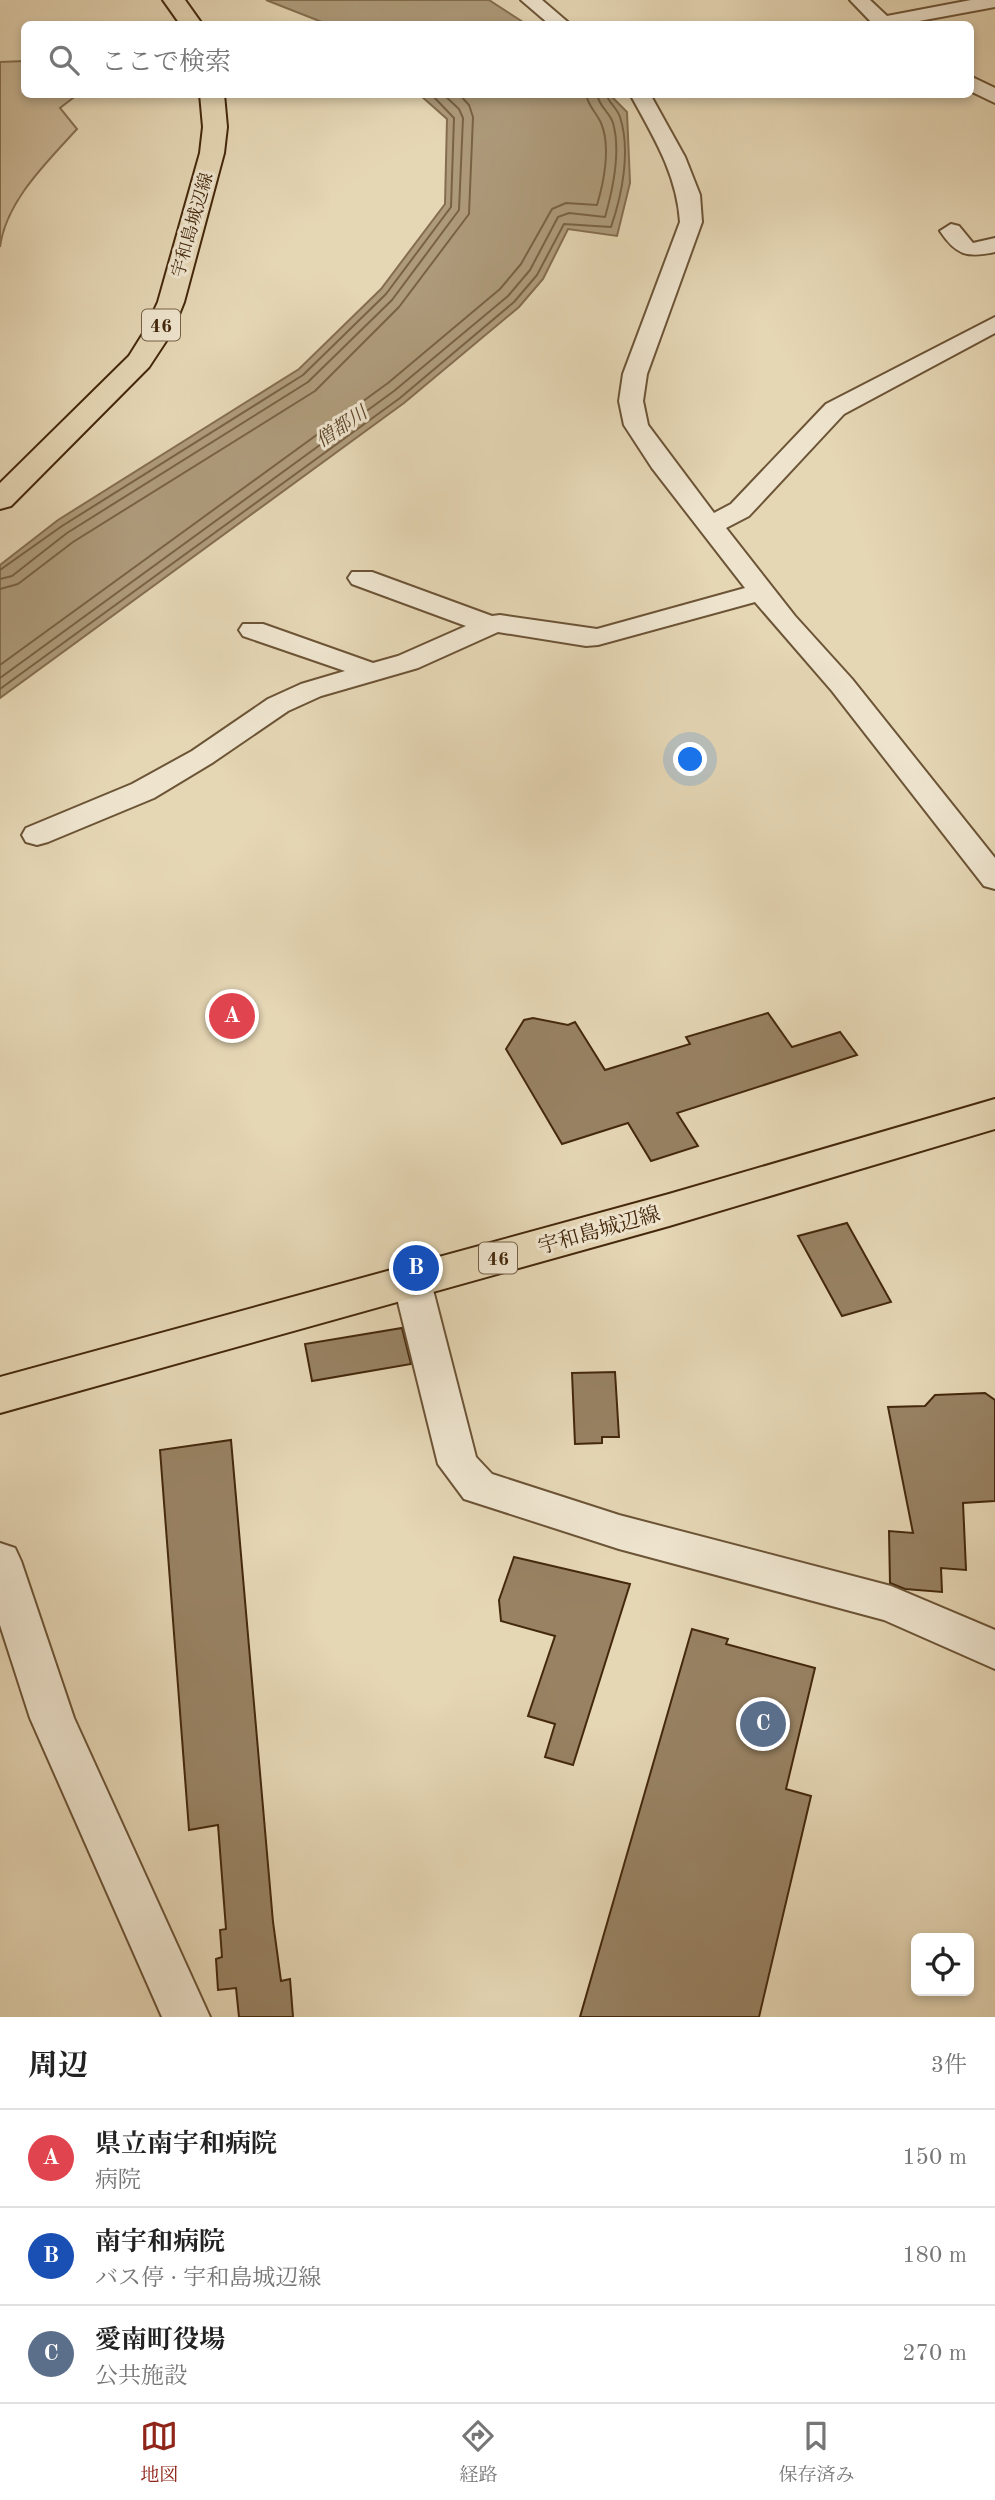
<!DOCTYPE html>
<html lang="ja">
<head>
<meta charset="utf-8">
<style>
  body { margin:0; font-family:"Old Standard TT","Noto Serif JP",serif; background:#f6f6f6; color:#222 }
  .controls { position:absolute; right:21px; bottom:21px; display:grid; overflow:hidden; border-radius:10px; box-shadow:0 4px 10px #0003 }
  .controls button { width:63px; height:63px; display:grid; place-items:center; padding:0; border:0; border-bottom:2px solid #e0e0e0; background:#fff; color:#222; font:35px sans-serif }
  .you { position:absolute; left:691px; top:760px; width:24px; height:24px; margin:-18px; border:5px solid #fff; border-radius:50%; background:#1a73e8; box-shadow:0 0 0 10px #1a73e833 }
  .badge { display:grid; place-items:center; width:46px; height:46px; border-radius:50%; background:#8f2418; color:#fff; font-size:23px; font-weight:700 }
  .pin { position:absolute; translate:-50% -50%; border:4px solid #fff; box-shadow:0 2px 7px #0006 }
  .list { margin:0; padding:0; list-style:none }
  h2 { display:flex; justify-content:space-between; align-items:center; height:91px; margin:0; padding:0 28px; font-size:30px }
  h2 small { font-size:23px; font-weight:400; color:#767676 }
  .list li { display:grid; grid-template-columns:46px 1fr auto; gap:21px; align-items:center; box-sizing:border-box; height:98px; padding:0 28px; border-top:2px solid #e0e0e0 }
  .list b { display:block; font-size:26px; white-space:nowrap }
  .list p { margin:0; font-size:23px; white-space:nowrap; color:#767676 }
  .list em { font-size:23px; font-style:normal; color:#767676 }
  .icon { flex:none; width:38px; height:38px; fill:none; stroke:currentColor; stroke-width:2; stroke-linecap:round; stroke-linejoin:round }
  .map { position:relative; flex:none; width:995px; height:2017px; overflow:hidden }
  .search { position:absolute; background:#fff; box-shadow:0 4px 10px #0003; left:21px; right:21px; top:21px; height:77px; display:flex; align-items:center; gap:18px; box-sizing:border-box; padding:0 24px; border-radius:10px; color:#767676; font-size:26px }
  .sheet { height:385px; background:#fff }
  nav { display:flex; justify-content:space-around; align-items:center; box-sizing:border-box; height:98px; border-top:2px solid #e0e0e0; background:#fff; font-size:19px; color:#767676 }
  nav a { display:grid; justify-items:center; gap:4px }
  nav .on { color:#8f2418 }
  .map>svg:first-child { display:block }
  .green { fill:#cab897; stroke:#877052; stroke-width:2 }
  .water { fill:#ae9b7b; stroke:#846d4f; stroke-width:2 }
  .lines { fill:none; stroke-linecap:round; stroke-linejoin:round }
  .shore { stroke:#796244; stroke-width:2 }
  .building { fill:#988263; stroke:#44280c; stroke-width:2 }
  .minor-casing { stroke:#6c5436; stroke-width:4 }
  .major-casing { stroke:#44280c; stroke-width:4 }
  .minor { fill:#eee4ce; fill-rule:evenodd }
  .major { fill:#e5d6b4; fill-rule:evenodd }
  .labels { text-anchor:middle; stroke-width:6; stroke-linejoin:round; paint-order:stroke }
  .far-street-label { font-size:18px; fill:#44280c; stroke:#eee4ce }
  .shield { fill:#eee4ce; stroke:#776046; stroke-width:2 }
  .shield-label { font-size:19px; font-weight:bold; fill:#44280c }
  .far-water-label { font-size:19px; font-style:italic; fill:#5e4528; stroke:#eee4ce }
  .street-label { font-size:21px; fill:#44280c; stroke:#eee4ce }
</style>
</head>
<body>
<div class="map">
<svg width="995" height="2017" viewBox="0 0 995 2017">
  <rect width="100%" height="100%" fill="#e5d6b4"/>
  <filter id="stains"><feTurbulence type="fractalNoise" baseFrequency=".00286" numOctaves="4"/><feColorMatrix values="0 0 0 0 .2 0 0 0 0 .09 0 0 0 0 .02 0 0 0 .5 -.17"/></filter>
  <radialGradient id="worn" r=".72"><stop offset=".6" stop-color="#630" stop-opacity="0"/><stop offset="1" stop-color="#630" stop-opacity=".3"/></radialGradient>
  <path class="green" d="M 24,61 L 24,94 L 77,95 L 60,108 L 77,129 C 47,162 6,201 0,247 L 0,62 Z"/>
  <g class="water">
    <polygon points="266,0 489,0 526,24 327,24"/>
    <polygon points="420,95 610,95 627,112 630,183 617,236 568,229 543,279 519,307 404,403 0,698 0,565 58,520 299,369 381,289 445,204 447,119"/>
  </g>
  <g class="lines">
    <g class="shore">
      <polyline points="0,570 62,526 303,375 386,294 451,207 454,118 431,94"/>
      <polyline points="0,579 12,576 67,533 308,382 392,300 459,210 463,118 459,109 443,94"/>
      <polyline points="0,589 18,584 73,542 315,391 399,307 469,214 473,117 469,105 459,94"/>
      <path d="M 0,665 L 388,383 L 500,289 L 521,264 L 552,209 L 566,203 L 597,205 C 604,182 611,146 601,123 C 596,112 588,106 586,94"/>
      <path d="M 0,678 L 394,391 L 508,296 L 530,270 L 558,217 L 569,213 L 605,217 C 613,189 621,151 613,123 C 609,111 599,107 597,94"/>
      <path d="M 0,689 L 400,398 L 514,302 L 537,275 L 564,224 L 611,227 C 622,195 631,151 620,117 C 617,108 609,103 606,94"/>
    </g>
  </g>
  <g class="building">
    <polygon points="768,1013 792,1047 840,1032 857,1055 677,1113 698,1146 651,1161 628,1123 562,1144 506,1049 524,1020 533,1018 568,1025 575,1022 605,1070 690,1044 686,1037"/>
    <polygon points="847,1223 891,1302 842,1316 798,1236"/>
    <polygon points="402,1328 411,1364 312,1381 305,1344"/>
    <polygon points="615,1372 619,1437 602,1437 602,1443 575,1444 572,1373"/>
    <polygon points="985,1393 995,1400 995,1501 963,1503 966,1570 941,1568 942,1592 905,1589 890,1583 889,1531 913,1533 888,1407 925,1406 935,1395"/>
    <polygon points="231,1440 273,1922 281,1981 290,1979 293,2017 239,2017 236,1988 218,1990 216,1959 222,1957 220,1930 226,1929 218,1825 189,1830 160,1450"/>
    <polygon points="514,1557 630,1584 573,1765 545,1757 555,1724 528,1716 555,1636 501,1621 499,1600"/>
    <polygon points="692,1629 728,1639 726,1644 815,1668 786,1789 811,1796 759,2017 580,2017"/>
  </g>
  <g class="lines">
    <defs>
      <g id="minor">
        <polygon points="521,0 542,0 570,24 549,24"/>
        <polygon points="850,0 870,0 887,16 971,0 995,0 995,7 903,24 873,24"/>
        <polygon points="970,76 995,88 995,103 970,91"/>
        <path d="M 630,94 L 650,94 L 685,157 L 700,195 L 702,222 L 647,374 L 643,401 L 648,425 L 714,513 L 731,504 L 826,404 L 995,317 L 995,333 L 844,414 L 749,516 L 726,528 L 795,616 L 852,679 L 995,858 L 995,889 L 984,886 L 832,691 L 755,602 L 598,645 L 586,646 L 498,632 L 418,668 L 321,696 L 288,711 L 212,763 L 154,798 L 48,842 L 37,845 L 26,842 L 22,835 L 26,828 L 132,784 L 192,751 L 268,699 L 301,684 L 345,671 L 243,636 L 239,630 L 243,624 L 263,624 L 373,663 L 398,656 L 466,626 L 352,584 L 348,578 L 352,572 L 372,572 L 492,616 L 500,615 L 597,629 L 745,588 L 652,468 L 624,425 L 619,401 L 623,374 L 680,222 C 677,174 653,136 630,94 Z"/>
        <path d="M 951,224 L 959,226 L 973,243 L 995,238 L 995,252 C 967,258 956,255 940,231 Z"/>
        <polygon points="412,1268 425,1272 431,1282 476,1457 492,1474 619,1515 891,1586 995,1630 995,1669 884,1620 619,1549 464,1499 438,1464 393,1282 399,1272"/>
        <polygon points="0,1543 15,1548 21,1561 74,1718 210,2017 162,2017 30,1718 0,1625"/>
      </g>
      <g id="major">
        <polygon points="163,0 185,0 202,24 180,24"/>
        <polygon points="200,94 224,94 227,127 224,153 184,302 172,332 149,367 11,506 0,509 0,483 129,356 144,332 158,302 200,153 203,127"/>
        <polygon points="995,1099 995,1129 669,1226 0,1413 0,1377 669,1194"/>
      </g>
    </defs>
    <use href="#minor" class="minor-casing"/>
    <use href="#major" class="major-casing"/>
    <use href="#minor" class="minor"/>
    <use href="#major" class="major"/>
  </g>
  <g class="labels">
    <g class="far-street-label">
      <text transform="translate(192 225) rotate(-74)" y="6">宇和島城辺線</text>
    </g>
    <g class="shield">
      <rect x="142" y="309.5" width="38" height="31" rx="5"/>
      <rect x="479" y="1242.5" width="38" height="31" rx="5"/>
    </g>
    <g class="shield-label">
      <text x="161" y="332">46</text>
      <text x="498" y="1265">46</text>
    </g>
    <g class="far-water-label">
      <text transform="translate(341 426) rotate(-34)" y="7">僧都川</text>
    </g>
    <g class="street-label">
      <text transform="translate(599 1230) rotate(-16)" y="7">宇和島城辺線</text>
    </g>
  </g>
  <rect width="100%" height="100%" filter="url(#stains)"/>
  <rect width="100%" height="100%" fill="url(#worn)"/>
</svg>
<div class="controls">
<button><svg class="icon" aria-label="locate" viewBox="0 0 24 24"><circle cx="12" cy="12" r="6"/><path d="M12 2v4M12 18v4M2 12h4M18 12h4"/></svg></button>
</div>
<div class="you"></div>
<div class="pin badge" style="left:232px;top:1016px;background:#e0444e">A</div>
<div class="pin badge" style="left:416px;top:1268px;background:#1a4fb4">B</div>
<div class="pin badge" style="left:763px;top:1724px;background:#5c6f8a">C</div>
<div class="search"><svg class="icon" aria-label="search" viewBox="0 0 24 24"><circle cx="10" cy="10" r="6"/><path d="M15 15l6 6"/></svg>ここで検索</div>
</div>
<section class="sheet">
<h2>周辺<small>3件</small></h2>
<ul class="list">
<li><span class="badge" style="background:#e0444e">A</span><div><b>県立南宇和病院</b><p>病院</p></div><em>150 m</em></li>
<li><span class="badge" style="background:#1a4fb4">B</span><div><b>南宇和病院</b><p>バス停 · 宇和島城辺線</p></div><em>180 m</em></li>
<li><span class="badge" style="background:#5c6f8a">C</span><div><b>愛南町役場</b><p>公共施設</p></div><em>270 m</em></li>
</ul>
</section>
<nav>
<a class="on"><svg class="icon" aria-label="map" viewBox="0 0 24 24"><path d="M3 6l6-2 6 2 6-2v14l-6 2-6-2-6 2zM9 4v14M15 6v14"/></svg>地図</a>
<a><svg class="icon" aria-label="directions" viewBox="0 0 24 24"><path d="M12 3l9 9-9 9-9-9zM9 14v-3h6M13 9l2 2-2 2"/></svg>経路</a>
<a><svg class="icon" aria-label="saved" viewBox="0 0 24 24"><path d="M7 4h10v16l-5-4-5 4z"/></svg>保存済み</a>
</nav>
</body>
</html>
